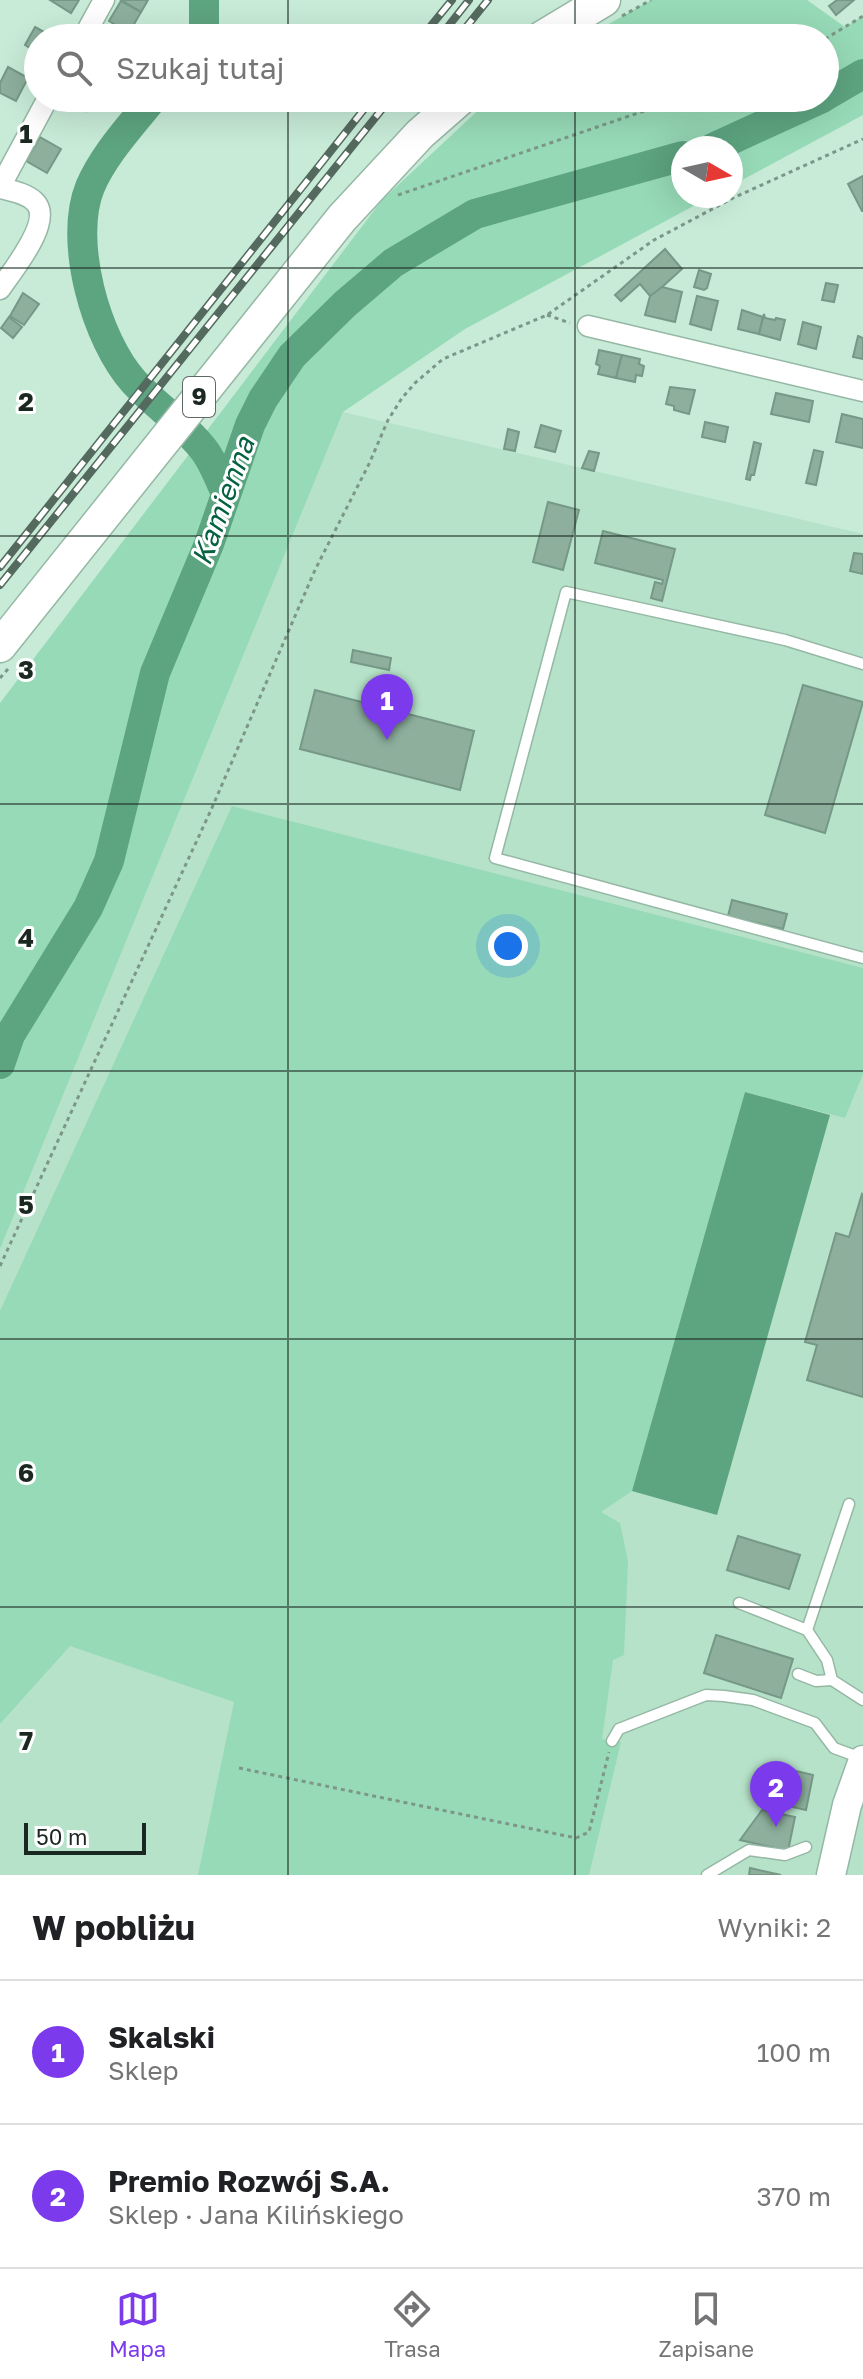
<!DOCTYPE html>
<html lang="pl">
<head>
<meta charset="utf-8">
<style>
  body { margin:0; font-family:"Golos Text",sans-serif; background:#f2f2f2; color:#202124 }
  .compass { position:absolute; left:671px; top:136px; width:72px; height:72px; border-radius:50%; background:#fff; box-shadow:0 8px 32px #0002; rotate:99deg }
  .scale { position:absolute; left:24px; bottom:20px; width:122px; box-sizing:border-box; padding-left:8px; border:4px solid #1a2821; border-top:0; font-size:22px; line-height:28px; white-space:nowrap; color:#1a2821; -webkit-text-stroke:6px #fff; paint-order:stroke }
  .you { position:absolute; left:508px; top:946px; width:28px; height:28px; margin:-20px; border:6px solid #fff; border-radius:50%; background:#1a73e8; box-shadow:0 0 0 12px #1a73e833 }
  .badge { display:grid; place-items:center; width:52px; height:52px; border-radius:50%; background:#7c3aed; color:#fff; font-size:26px; font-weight:700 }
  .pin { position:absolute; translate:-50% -66px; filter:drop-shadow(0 2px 4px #0008) }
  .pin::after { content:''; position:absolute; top:42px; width:28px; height:24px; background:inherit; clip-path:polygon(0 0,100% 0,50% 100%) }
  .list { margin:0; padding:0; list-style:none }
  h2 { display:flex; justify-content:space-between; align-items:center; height:104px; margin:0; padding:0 32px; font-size:34px }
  h2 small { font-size:26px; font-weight:400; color:#757577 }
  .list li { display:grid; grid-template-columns:52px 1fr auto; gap:24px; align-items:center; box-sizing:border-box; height:144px; padding:0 32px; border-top:2px solid #e0e0e0 }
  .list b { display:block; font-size:30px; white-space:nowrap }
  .list p { margin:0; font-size:26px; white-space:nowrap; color:#757577 }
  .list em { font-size:26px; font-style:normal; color:#757577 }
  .icon { flex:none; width:44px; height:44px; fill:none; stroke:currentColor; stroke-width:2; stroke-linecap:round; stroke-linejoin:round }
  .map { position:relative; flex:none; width:863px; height:1875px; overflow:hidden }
  .search { position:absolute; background:#fff; box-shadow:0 8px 32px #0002; left:24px; right:24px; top:24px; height:88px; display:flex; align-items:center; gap:20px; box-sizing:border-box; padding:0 28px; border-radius:44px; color:#757577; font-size:30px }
  .sheet { height:392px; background:#fff }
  nav { display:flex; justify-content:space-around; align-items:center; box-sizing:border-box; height:112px; border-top:2px solid #e0e0e0; background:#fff; font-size:22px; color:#757577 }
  nav a { display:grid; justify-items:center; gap:4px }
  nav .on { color:#7c3aed }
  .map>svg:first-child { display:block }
  .built { fill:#b6e2c9 }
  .green { fill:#97dab7 }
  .water { fill:#5da480 }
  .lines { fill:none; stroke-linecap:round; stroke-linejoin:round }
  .river { stroke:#5da480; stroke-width:30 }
  .building { fill:#8daf9c; stroke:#769886; stroke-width:2 }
  .lane-casing { stroke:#95b8a5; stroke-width:13 }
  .street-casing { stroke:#95b8a5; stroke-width:23 }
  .secondary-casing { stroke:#95b8a5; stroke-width:31 }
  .primary-casing { stroke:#95b8a5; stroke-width:35 }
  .path { stroke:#7c9688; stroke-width:3; stroke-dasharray:4 4; stroke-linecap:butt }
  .lane { stroke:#fff; stroke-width:10 }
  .street { stroke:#fff; stroke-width:20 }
  .secondary { stroke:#fff; stroke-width:28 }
  .primary { stroke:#fff; stroke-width:32 }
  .rail-casing { stroke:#556a5f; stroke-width:8 }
  .rail { stroke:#fff; stroke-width:5; stroke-dasharray:15; stroke-linecap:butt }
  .grid { fill:none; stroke:#1a2821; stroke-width:2; stroke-opacity:0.55 }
  .labels { text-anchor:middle; stroke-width:6; stroke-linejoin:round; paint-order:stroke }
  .shield { fill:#fff; stroke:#5f6864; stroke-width:2 }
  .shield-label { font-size:24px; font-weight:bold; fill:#1a2821 }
  .water-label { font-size:28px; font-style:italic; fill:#056240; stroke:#fff }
  .grid-label { font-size:26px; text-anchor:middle; font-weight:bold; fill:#1a2821; stroke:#fff; stroke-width:6; stroke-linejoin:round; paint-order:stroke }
</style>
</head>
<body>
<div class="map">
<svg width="863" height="1875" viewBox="0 0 863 1875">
  <rect width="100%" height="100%" fill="#c7ebd7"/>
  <polygon class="built" points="343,412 863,534 863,1875 0,1875 0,1249"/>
  <g class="green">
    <polygon points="651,0 807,0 845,27 863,16 863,115 731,186 731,148 683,148 683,196 712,196 465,329 343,412 0,1249 0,703 382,200 486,103 493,98 825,98 825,38 584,38"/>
    <polygon points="232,806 863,968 863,1074 845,1118 745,1092 632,1491 601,1512 620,1523 628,1561 624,1655 613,1660 602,1739 621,1742 589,1875 198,1875 234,1702 70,1646 0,1724 0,1311"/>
  </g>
  <polygon class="water" points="745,1092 830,1115 717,1515 632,1491"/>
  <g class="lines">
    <g class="river">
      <polyline points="199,38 204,28 204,0"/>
      <polyline points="825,96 863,74"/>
      <path d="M 153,98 C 131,126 104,154 90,187 C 68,241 96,340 134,382 C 156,406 184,424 204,450 C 214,463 219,479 226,493"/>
      <polyline points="713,148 822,98"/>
      <polyline points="0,1064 10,1035 88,908 109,861 155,673 209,544 250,425 263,399 292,356 345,304 393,263 475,214 683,156"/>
    </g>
  </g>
  <g class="building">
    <polygon points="50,0 79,0 71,13"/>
    <polygon points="121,0 148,0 141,12"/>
    <polygon points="837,0 854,0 836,15 829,6"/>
    <polygon points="121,1 141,12 129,33 109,21"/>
    <polygon points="35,27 55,38 38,38 38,53 25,45"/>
    <polygon points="8,67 28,78 16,101 0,93 0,83"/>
    <polygon points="64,98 93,98 86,111"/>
    <polygon points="40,137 61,149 47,173 26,161"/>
    <polygon points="863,176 863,211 862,211 848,184"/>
    <polygon points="665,249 682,269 651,297 640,284 621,301 615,295"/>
    <polygon points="699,270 711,274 707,288 704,290 694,287"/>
    <polygon points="826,283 838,285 834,302 822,300"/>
    <polygon points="662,287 682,292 675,322 645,315 650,296"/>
    <polygon points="23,293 39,304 24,325 10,316"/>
    <polygon points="697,296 718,301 711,330 690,324"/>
    <polygon points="742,310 763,317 759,334 738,329"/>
    <polygon points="764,314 765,318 775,320 776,318 785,320 780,340 759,334"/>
    <polygon points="9,317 22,327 13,338 1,328"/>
    <polygon points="803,322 821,327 816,349 798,344"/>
    <polygon points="858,336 863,338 863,359 853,357"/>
    <polygon points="599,350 622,355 616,378 598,374 600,366 596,364"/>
    <polygon points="622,355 640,359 639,364 644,366 642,376 636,375 635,382 616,378"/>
    <polygon points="670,387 695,390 689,414 674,410 674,406 666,404"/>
    <polygon points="776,393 813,401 809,422 771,414"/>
    <polygon points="842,414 863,419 863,448 836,442"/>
    <polygon points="705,422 728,427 725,442 702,437"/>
    <polygon points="541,425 561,431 555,452 535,447"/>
    <polygon points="508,429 519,432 515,451 504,449"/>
    <polygon points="754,442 761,444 754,475 751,475 750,480 746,479"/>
    <polygon points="814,450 823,452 816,485 806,483"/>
    <polygon points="589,451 599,453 594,471 582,468"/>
    <polygon points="548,502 579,510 563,570 533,562"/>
    <polygon points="603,531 675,549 662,601 651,598 655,582 662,584 663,580 595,563"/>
    <polygon points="854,553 863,554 863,574 850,571"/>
    <polygon points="353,650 391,658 389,670 351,662"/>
    <polygon points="803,685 863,702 825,833 765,815"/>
    <polygon points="315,690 474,731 460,790 300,749"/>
    <polygon points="732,900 787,914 783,929 728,916"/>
    <polygon points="862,1194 863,1195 863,1397 807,1380 817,1345 805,1342 836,1233 849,1237"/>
    <polygon points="738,1536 800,1555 789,1589 727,1570"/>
    <polygon points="716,1635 793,1659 781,1698 704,1673"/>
    <polygon points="792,1770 813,1775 806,1810 784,1805"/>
    <polygon points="762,1810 795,1817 788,1851 740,1840"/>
    <polygon points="750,1868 781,1875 749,1875"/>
  </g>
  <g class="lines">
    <defs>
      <g id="lane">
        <polyline points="863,664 785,640 566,592 495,858 863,958"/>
        <polyline points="739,1603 807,1630 827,1660 832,1680 863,1700"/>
        <polyline points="807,1630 849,1504"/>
        <polyline points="798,1674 816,1681 832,1680"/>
        <polyline points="612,1741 619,1729 706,1695 724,1696 753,1700 815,1723 834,1748 861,1758"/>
        <polyline points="707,1875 749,1850 785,1855 806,1847"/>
      </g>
      <g id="street">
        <polyline points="83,38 104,0"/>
        <polyline points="0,187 48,98"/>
        <path d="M 0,188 C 12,191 26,193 35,202 C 54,221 12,271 0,289"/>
        <polyline points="588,326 863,391"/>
      </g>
      <polyline id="secondary" points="831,1875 847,1805 863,1760"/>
      <g id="primary">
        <polyline points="541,38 604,0"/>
        <polyline points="0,646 342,218 420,134 461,98"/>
      </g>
    </defs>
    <use href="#lane" class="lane-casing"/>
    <use href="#street" class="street-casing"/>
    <use href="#secondary" class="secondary-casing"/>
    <use href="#primary" class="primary-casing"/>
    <g class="path">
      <polyline points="622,16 651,0"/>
      <polyline points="825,39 863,16"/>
      <polyline points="484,105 493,98"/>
      <polyline points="398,195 682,98"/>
      <polyline points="547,315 570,323"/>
      <polyline points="0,678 8,669"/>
      <polyline points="0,1266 211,810 315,570 369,464 388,420 402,398 415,383 443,359 547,315 654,240 733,198 863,139"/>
      <polyline points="239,1768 576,1838 589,1832 609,1752"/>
    </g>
    <use href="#lane" class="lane"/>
    <use href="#street" class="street"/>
    <use href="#secondary" class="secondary"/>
    <use href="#primary" class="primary"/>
    <defs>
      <g id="rail">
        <polyline points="463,31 488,0"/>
        <polyline points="421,38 452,0"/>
        <polyline points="439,38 469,0"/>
        <polyline points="0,567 373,98"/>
        <polyline points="0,585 391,98"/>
      </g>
    </defs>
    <use href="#rail" class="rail-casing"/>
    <use href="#rail" class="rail"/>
  </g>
  <path class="grid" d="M 288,0 L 288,38M 575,0 L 575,38M 288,98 L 288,1875M 575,98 L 575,1875M 0,268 L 863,268M 0,536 L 863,536M 0,804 L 863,804M 0,1071 L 863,1071M 0,1339 L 863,1339M 0,1607 L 863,1607"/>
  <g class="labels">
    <rect class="shield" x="183" y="377" width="32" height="40" rx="6"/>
    <g class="shield-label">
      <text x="199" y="405">9</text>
    </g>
    <g class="water-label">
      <text transform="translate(223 501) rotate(-70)" y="10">Kamienna</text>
    </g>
  </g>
  <g class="grid-label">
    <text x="26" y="143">1</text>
    <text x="26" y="411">2</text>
    <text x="26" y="679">3</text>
    <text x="26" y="947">4</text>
    <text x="26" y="1214">5</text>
    <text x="26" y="1482">6</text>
    <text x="26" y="1750">7</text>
  </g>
</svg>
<svg class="compass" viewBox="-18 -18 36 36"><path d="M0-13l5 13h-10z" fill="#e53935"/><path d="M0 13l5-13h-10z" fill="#757577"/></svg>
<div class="scale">50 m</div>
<div class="you"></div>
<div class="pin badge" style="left:387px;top:740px">1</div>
<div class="pin badge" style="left:776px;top:1827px">2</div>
<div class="search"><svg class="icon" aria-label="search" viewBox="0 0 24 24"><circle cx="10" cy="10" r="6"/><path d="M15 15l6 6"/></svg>Szukaj tutaj</div>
</div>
<section class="sheet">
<h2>W pobliżu<small>Wyniki: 2</small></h2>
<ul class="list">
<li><span class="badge">1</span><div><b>Skalski</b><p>Sklep</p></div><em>100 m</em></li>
<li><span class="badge">2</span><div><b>Premio Rozwój S.A.</b><p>Sklep · Jana Kilińskiego</p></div><em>370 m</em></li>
</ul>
</section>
<nav>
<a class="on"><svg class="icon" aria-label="map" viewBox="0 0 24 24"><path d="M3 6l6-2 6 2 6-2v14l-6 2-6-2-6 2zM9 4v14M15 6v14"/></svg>Mapa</a>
<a><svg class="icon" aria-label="directions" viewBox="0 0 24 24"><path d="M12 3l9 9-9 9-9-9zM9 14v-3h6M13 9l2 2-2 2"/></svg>Trasa</a>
<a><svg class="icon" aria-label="saved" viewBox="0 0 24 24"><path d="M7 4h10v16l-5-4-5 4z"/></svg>Zapisane</a>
</nav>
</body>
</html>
